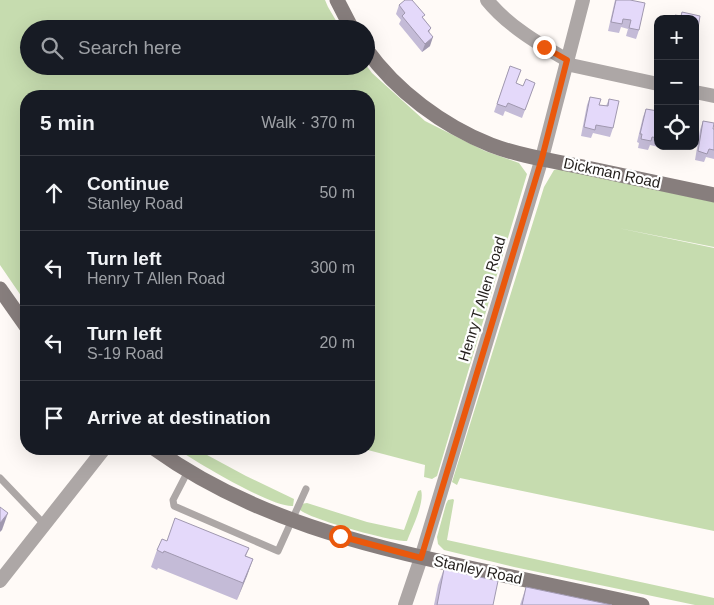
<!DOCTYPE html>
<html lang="en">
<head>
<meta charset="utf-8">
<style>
  body { margin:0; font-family:Arial,sans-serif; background:#20242c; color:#f1f3f6 }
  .controls { position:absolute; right:15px; top:15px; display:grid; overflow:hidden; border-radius:10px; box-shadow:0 5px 20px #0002 }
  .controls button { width:45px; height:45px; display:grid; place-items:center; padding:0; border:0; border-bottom:1px solid #363941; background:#171b24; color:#f1f3f6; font:25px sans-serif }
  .stop { position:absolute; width:15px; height:15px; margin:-11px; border:4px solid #ea580c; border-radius:50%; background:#fff }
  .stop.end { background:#ea580c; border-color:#fff; box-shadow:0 1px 5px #0008 }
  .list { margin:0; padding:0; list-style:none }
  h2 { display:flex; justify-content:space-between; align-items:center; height:65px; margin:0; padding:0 20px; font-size:21px }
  h2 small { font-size:16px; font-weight:400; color:#9ea1a6 }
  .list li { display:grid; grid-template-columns:32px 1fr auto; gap:15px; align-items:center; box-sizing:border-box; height:75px; padding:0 20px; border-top:1px solid #363941 }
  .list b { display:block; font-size:19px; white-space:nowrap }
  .list p { margin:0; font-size:16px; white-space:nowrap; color:#9ea1a6 }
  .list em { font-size:16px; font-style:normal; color:#9ea1a6 }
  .icon { flex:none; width:28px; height:28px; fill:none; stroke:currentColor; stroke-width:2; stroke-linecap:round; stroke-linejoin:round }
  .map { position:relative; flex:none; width:714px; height:605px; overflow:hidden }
  .search { position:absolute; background:#171b24; box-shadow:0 5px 20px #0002; left:20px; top:20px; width:355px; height:55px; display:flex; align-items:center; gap:12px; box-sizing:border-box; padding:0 18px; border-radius:28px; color:#9ea1a6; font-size:19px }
  .panel { position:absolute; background:#171b24; box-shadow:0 5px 20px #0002; left:20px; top:90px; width:355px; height:365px; border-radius:20px }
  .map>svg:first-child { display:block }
  .green { fill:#c6dcaf }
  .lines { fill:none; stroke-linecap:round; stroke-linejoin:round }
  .lane { stroke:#ada7a6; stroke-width:7 }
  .street { stroke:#ada7a6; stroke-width:14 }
  .secondary { stroke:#877e7d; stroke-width:15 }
  .wall { fill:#c4bbd7 }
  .shaded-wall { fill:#a098af }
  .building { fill:#e4d9fa; stroke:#a098af }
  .route { stroke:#ea580c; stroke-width:6 }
  .labels { text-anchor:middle; stroke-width:4.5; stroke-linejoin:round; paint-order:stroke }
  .street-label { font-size:15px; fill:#221e1b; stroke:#fff }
</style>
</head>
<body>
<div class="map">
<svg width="714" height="605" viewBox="0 0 714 605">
  <rect width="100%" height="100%" fill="#fffaf7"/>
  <g class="green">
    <polygon points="0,0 325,0 328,7 341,29 29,29 29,66 366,65 372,73 425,121 485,151 519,163 527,174 437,476 432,479 424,477 425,465 364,449 369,449 369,96 26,96 26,303 0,265"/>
    <polygon points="560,169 714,202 714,247 618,228 714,248 714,531 460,478 457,485 452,482 544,187 554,170"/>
    <path d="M 177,449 L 196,449 L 246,476 L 294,499 L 293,506 C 273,508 196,462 177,449 Z"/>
    <path d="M 421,490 C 425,502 412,528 407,541 C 392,542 310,519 300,510 L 301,504 L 307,503 L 367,522 L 404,530 L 418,491 Z"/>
    <polygon points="453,499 454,500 447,540 714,598 714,605 695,605 514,567 444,550 438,544 437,537 446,504 448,500"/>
  </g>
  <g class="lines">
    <g class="lane">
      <polyline points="188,471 173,500 174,506 278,551 306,489"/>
      <polyline points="0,478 44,524"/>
    </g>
    <g class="street">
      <path d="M 487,0 C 508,26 539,44 567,60"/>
      <polyline points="566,64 658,84"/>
      <polyline points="695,92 714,96"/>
      <polyline points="0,581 104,449"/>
      <polyline points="405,605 421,558 542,158 583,0"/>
    </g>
    <g class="secondary">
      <polyline points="337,0 352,29"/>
      <path d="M 366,49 C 396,91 443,126 491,145 C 522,157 556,161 587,168 C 630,177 672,186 714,195"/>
      <polyline points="0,289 26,326"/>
      <path d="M 155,449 C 251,518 365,546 479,570 C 534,582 588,593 642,605"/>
    </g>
  </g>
  <g class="wall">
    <polygon points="615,0 630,0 639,30 636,39 626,36 628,29 621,27 619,33 608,31"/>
    <polygon points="399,5 424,19 431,28 429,33 430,46 422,52 399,24 401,20 396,14"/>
    <polygon points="510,66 516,84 523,86 535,83 522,118 505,111 503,116 494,112"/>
    <polygon points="590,97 599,105 606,106 609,99 613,128 610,137 593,133 591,138 581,136 587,105"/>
    <polygon points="646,109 656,117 658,117 658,146 668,146 667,149 650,145 648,150 638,148 639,143 637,142 643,117"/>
    <polygon points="703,121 714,129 714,159 706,157 704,162 695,160 700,130"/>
    <polygon points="167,541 249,548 246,556 253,559 237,600 158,568 157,570 151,567 157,550"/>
    <polygon points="444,569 493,605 434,605 438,585"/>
    <polygon points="526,587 612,605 520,605"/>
  </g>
  <g class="shaded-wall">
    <polygon points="433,37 430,46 422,52 425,44"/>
    <polygon points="8,513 2,530 0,532 0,523"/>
    <polygon points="253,559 247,576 237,600 243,583"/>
  </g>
  <g class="building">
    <polygon points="405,0 412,0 425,15 422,17 431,28 428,31 433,37 425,44 402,16 405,13 399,5"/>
    <polygon points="616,0 630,0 645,3 639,30 629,28 631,20 623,19 622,24 611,22"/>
    <polygon points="682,12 700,16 697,34 695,34 695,19 674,19 675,15 681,16"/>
    <polygon points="510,66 521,70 516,83 523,86 526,79 535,83 525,110 508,103 506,107 497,104"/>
    <polygon points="590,97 601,99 599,105 608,106 609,99 619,101 613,128 596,125 595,130 584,127"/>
    <polygon points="646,109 658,111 656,117 658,117 658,138 652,137 651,141 641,139 642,134 640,134"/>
    <polygon points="703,121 714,123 713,129 714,129 714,150 709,149 707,154 698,151"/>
    <polygon points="0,507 8,513 0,523"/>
    <polygon points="175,518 249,548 245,556 253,559 243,583 164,551 163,553 157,550 162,539 167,541"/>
    <polygon points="444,569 498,581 493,605 437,605"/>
    <polygon points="526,587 612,605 522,605"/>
  </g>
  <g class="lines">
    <polyline class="route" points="340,536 421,558 542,158 567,60 544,47"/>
  </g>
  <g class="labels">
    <g class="street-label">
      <text transform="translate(612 173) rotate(12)" y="5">Dickman Road</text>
      <text transform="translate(482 299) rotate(-73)" y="5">Henry T Allen Road</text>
      <text transform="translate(478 570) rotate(12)" y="5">Stanley Road</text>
    </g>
  </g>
</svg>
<div class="controls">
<button>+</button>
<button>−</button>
<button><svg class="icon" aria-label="locate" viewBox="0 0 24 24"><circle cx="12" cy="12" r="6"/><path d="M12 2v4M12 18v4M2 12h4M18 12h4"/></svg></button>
</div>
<div class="stop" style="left:340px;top:536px"></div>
<div class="stop end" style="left:544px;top:47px"></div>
<div class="search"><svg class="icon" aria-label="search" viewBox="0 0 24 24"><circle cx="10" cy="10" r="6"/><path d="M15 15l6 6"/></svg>Search here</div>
<section class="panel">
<h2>5 min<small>Walk · 370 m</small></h2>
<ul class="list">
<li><svg class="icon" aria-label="ahead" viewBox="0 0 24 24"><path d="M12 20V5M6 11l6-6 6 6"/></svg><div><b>Continue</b><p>Stanley Road</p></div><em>50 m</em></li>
<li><svg class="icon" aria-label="left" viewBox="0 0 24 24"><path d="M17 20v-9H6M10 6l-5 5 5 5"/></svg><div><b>Turn left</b><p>Henry T Allen Road</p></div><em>300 m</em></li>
<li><svg class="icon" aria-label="left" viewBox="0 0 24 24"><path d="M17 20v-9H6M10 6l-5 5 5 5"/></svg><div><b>Turn left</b><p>S-19 Road</p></div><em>20 m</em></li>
<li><svg class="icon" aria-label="arrive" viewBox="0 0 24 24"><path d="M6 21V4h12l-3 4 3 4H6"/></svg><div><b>Arrive at destination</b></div></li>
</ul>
</section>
</div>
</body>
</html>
